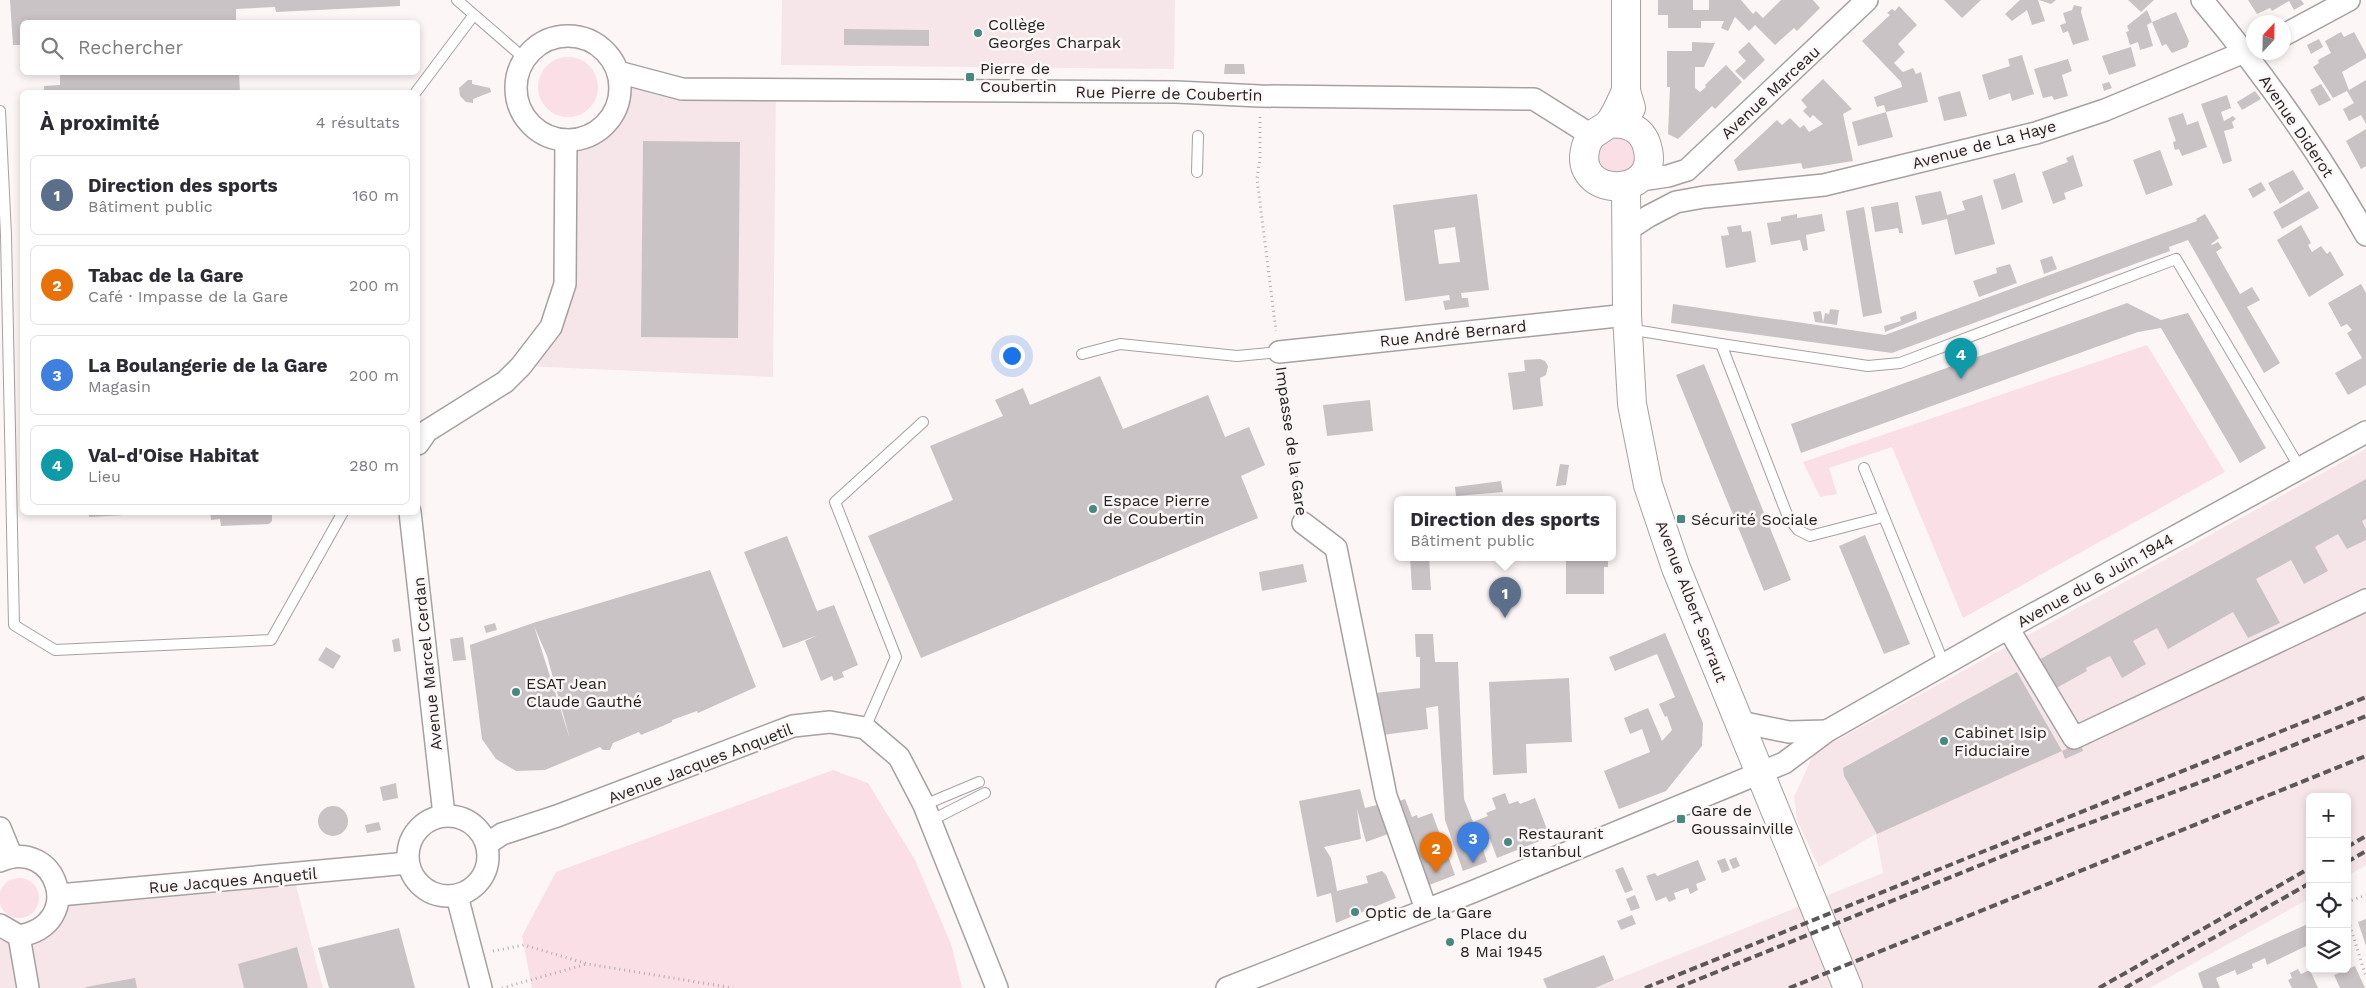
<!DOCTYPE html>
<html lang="fr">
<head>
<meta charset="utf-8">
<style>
  body { margin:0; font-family:"Work Sans",sans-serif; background:#f2f2f3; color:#2b2b33 }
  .controls { position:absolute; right:15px; bottom:15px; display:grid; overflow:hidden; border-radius:8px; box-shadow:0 2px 8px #0003 }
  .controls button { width:45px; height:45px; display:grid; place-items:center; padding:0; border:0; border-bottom:1px solid #e1e1e2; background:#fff; color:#2b2b33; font:25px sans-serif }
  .compass { position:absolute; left:2246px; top:15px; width:45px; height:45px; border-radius:50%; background:#fff; box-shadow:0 2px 8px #0003; rotate:22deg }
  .you { position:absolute; left:1011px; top:355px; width:18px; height:18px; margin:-12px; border:4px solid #fff; border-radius:50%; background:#1a73e8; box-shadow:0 0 0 8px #1a73e833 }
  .badge { display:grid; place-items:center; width:32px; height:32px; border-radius:50%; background:#1a73e8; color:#fff; font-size:16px; font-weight:700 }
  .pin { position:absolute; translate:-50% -41px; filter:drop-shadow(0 1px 2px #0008) }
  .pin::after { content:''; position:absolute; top:26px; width:18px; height:15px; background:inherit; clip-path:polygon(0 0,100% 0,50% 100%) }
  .popup { position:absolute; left:1394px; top:496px; width:222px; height:65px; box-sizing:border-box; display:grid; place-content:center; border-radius:8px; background:#fff; filter:drop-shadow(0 1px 4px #0005); font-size:16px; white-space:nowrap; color:#7c7c81 }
  .popup b { font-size:19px; color:#2b2b33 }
  .popup::after { content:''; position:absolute; left:50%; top:100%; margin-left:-10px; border:10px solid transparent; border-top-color:#fff }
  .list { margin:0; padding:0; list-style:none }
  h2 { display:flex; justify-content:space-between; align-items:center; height:65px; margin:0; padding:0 20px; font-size:21px }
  h2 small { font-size:16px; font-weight:400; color:#7c7c81 }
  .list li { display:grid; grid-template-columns:32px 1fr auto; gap:15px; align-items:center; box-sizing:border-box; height:80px; margin:0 10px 10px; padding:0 10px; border:1px solid #e1e1e2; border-radius:8px }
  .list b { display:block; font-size:19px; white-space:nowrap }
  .list p { margin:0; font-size:16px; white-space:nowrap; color:#7c7c81 }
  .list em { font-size:16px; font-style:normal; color:#7c7c81 }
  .icon { flex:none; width:28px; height:28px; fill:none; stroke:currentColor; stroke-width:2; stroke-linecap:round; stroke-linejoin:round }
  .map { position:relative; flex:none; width:2366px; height:988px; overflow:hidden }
  .search { position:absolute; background:#fff; box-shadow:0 2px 8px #0003; left:20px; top:20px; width:400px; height:55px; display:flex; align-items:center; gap:12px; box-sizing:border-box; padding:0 18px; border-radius:8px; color:#7c7c81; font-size:19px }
  .panel { position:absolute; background:#fff; box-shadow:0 2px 8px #0003; left:20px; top:90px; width:400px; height:425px; border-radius:8px }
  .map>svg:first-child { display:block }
  .built { fill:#f6e6ea }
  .green { fill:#fbdfe6 }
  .building { fill:#cac3c5; fill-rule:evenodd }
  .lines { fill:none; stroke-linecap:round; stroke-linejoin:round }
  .lane-casing { stroke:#a6a0a1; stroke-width:12 }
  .street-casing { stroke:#a6a0a1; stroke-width:24 }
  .secondary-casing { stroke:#a6a0a1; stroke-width:30 }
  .path { stroke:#b1acad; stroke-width:3; stroke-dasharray:1 4; stroke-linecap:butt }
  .lane { stroke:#fff; stroke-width:10 }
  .street { stroke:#fff; stroke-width:21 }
  .secondary { stroke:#fff; stroke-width:28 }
  .rail { stroke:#5c5859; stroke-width:4; stroke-dasharray:8 4; stroke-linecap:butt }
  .poi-dot { fill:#468a7f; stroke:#fdf6f7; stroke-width:2 }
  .labels { text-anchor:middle; stroke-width:5; stroke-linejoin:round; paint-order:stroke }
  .poi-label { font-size:16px; fill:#242223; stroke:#fdf6f7; text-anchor:start }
  .street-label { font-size:16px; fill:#242223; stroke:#fdf6f7 }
</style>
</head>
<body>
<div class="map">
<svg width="2366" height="988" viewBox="0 0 2366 988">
  <rect width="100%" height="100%" fill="#fdf6f7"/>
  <g class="built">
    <polygon points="782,0 1175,0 1174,69 781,65"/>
    <polygon points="618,72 776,89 773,377 522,366 551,327 566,140 583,138 598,131 610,119 618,105 621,89"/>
    <polygon points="2366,449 2366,865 2347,876 2347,797 2310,797 2310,898 2150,988 1595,988 1883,873 1876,834 1819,867 1797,820 1794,797 1814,753"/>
    <polygon points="293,874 323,988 0,988 0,934 19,936 59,895"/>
  </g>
  <g class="green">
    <circle cx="568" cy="87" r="30"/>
    <circle cx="1616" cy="155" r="19"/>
    <polygon points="2147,345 2225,472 1963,618 1892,447 1829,468 1837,494 1820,497 1803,462"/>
    <polygon points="833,770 868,783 915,860 951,944 962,988 532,988 522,936 556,872"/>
    <circle cx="19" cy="898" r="20"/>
  </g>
  <g class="building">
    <polygon points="10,0 400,0 400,6 276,12 275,7 236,9 236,22 22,22 22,45 13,45"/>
    <polygon points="1658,0 1693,0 1693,10 1709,10 1709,0 1741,0 1753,14 1756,11 1763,18 1781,0 1813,0 1820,8 1797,31 1794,28 1775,45 1755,25 1749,31 1735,17 1728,31 1721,28 1724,21 1701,21 1701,28 1668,28 1668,15 1658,15"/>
    <polygon points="1944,0 1981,0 1962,18"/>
    <polygon points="2020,0 2038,0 2045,21 2032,25 2027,10 2012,21 2005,14"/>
    <polygon points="2039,0 2056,0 2051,4"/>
    <polygon points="2128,0 2154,0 2141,12"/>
    <polygon points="2248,0 2301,0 2304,4 2294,10 2289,1 2272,11 2270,8 2257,14"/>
    <polygon points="2074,5 2082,7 2081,12 2089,40 2073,45 2068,31 2063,33 2060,25 2066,23 2063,13 2072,10"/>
    <polygon points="1899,6 1917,25 1898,44 1905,52 1894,63 1903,72 1913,68 1916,74 1921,72 1928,102 1886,112 1884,105 1877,107 1874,97 1902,87 1901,82 1862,41 1890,15 1887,13 1892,9 1895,11"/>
    <polygon points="2147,10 2152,22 2147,25 2153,46 2140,50 2138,42 2130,45 2126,32 2129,31 2127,26"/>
    <polygon points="2176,12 2189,41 2187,47 2172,53 2166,44 2162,46 2152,22"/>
    <polygon points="844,29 929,30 929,46 844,45"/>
    <polygon points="2341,32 2344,37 2354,32 2366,54 2366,58 2342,72 2349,90 2366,80 2366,124 2361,115 2349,121 2343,109 2354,103 2347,91 2333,98 2313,67 2319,63 2318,60 2331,53 2325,41"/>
    <polygon points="2319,39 2323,47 2311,54 2307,45"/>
    <polygon points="1692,42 1715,43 1704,67 1695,67 1695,88 1700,92 1706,87 1705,85 1726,65 1742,82 1715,109 1712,106 1678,139 1668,134 1670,87 1667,87 1667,51 1692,51"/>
    <polygon points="1749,42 1765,60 1744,80 1735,71 1746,61 1738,52"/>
    <polygon points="2131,47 2136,66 2109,75 2102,56"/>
    <polygon points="2022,55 2034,94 2012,101 2010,93 1989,100 1982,75 2010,66 2008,59"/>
    <polygon points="2068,59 2072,71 2062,75 2068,96 2054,100 2052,96 2043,98 2034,69"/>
    <polygon points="1225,64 1244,64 1245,74 1224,74"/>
    <polygon points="60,72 239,72 240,92 44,92 44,86 60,85"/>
    <polygon points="1823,79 1852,109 1843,114 1853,161 1803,169 1801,163 1738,171 1734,160 1777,120 1782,125 1790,118 1800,128 1804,125 1809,132 1823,124 1813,115 1810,118 1803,111 1807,107 1801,100"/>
    <polygon points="468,80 472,80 472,84 490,88 491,92 473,99 473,103 466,102 460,96 459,88"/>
    <polygon points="2109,82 2112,88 2104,91 2102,84"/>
    <polygon points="2321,84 2331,100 2319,106 2310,90"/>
    <polygon points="1960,91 1967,116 1944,121 1938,97"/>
    <polygon points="2255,91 2261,99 2242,110 2237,102"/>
    <polygon points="2227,95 2231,108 2221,112 2224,121 2233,116 2236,119 2232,122 2234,128 2224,131 2232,161 2223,164 2201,104"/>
    <polygon points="1886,112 1893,137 1858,146 1852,122"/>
    <polygon points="2183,113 2187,125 2198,121 2207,147 2182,156 2179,149 2175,150 2173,142 2176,141 2168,118"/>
    <polygon points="2366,129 2366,166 2361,169 2346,141"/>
    <polygon points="643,141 740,142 738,338 641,337"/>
    <polygon points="2160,150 2173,185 2146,195 2133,160"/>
    <polygon points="2073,155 2083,186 2064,193 2066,199 2053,204 2042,172 2068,162 2066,158"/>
    <polygon points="2293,170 2304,189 2280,204 2268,183"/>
    <polygon points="2015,173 2023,202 2002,210 1993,180"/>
    <polygon points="2261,182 2266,190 2253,198 2248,189"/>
    <polygon points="1941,191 1947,215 1965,210 1962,201 1982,195 1995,244 1955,255 1947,219 1922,225 1915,196"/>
    <polygon points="2309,191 2319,208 2282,229 2273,212"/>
    <path d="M 1477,194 L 1489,290 L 1461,293 L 1462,298 L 1468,298 L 1469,307 L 1445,310 L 1443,301 L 1450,300 L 1449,295 L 1405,301 L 1393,205 ZM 1455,227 L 1460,262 L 1439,264 L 1434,230 Z"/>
    <polygon points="1898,202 1903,233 1899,233 1898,228 1875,232 1871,207"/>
    <polygon points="1864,207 1882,313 1863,317 1846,211"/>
    <polygon points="1797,214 1797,218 1822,214 1825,231 1806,235 1808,250 1803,251 1800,240 1771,245 1767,223 1781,221 1781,217"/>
    <polygon points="2205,214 2219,238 2211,244 2212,245 2218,242 2222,248 2216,252 2240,294 2252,287 2260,300 2247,307 2280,363 2264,373 2188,240 2169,247 2170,251 1892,353 1671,323 1673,304 1885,335 2197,221 2196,219"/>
    <polygon points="1741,225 1742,232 1751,231 1756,262 1726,268 1721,236 1729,235 1727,227"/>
    <polygon points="2301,225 2311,243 2308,245 2312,252 2321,246 2327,254 2330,251 2344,275 2309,297 2277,240"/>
    <polygon points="2052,256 2057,269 2044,274 2040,260"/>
    <polygon points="2010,264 2017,283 1979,297 1973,281 1997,273 1996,268"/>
    <polygon points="2361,284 2366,293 2366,385 2348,395 2335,373 2362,358 2347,333 2352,330 2347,324 2341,327 2328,303"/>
    <polygon points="2127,303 2161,320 2188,313 2266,448 2240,463 2161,328 2138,332 1801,453 1791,424"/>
    <polygon points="1830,309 1839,310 1837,325 1815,322 1813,312 1821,311 1823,323 1825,313 1829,314"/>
    <polygon points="1916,311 1917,319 1885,332 1884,326 1901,321 1900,317"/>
    <polygon points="1540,359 1545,361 1548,366 1546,375 1540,378 1543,406 1513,410 1508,373 1525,371 1524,360"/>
    <polygon points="1704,364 1791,580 1764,591 1676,375"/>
    <polygon points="1100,376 1123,429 1208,395 1225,437 1249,427 1265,465 1241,476 1258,518 921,658 868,536 953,500 930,446 1003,416 995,400 1023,388 1030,405"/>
    <polygon points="1370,400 1373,431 1327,436 1323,405"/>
    <polygon points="1560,464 1569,465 1566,485 1556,486"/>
    <polygon points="2366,479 2366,519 2362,521 2366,529 2366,540 2347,549 2338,534 2315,547 2328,571 2304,584 2291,560 2256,579 2280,623 2248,638 2233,612 2168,649 2157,628 2133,641 2146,664 2122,678 2110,656 2086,668 2087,671 2051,691 2035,662"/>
    <polygon points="1501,481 1503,492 1456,496 1455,487"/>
    <polygon points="89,512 143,512 143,514 89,517"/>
    <polygon points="210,512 272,512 272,521 269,524 221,526 220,519 211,520"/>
    <polygon points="1865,535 1910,644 1884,654 1839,546"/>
    <polygon points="787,536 817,611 834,605 858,665 842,672 844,677 834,681 832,676 821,681 805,641 818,635 783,648 744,552"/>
    <polygon points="1410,557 1429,557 1431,590 1412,590"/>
    <polygon points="1566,557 1608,557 1608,567 1604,567 1604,594 1566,594"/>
    <polygon points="1303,564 1307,582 1262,591 1259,572"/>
    <path d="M 710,570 L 756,687 L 698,713 L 697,711 L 672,720 L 672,722 L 641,735 L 639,732 L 613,743 L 610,750 L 603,750 L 600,747 L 545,770 L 516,771 L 496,759 L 482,739 L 470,645 L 533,623 ZM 534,626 L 547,656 L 570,739 Z"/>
    <polygon points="495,623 497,630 486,633 484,626"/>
    <polygon points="1665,633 1703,723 1702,746 1666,791 1619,809 1604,771 1650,752 1642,729 1630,734 1624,718 1648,708 1662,741 1672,730 1667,716 1665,717 1659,704 1675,697 1657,654 1615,671 1609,657"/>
    <polygon points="1415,634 1433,634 1435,662 1458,662 1464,799 1473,822 1488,816 1486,813 1496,809 1492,798 1505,793 1509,804 1518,801 1520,804 1535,798 1550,837 1497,858 1490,839 1481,843 1487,862 1463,871 1445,820 1438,706 1426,708 1428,729 1382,735 1375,693 1420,688 1420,657 1416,657"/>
    <polygon points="463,637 466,660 453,661 450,639"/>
    <polygon points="399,638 401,651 394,652 392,640"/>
    <polygon points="326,647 341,656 333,669 318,660"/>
    <polygon points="2017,672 2062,751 2080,742 2083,751 2065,759 2062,751 1877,834 1844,776 1843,768"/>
    <polygon points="1569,678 1572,742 1526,744 1527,773 1493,775 1489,682"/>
    <polygon points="396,783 398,798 383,801 380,787"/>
    <polygon points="1360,789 1365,808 1377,805 1388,834 1366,842 1357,809 1361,839 1324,847 1331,858 1337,891 1368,883 1366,876 1382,871 1386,875 1396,898 1336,923 1331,893 1317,897 1299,801"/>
    <polygon points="1405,799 1412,817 1417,815 1418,818 1432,813 1455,875 1424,887 1396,802"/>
    <circle cx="333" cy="821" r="15"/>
    <polygon points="379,822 381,830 367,833 365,825"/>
    <polygon points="1736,857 1740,866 1733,869 1729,860"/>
    <polygon points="1725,858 1730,870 1722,873 1717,861"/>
    <polygon points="1698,860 1706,880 1696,884 1698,890 1690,894 1688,888 1674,893 1676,899 1669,902 1666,897 1656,901 1646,876 1655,873 1657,876"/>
    <polygon points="1623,867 1633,890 1625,893 1615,870"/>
    <polygon points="1635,895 1640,908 1631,911 1626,899"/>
    <polygon points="1632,915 1636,924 1621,930 1617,921"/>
    <polygon points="2366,919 2366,946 2358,922"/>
    <polygon points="2310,923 2310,932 2307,933 2310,944 2267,965 2265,958 2252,964 2253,968 2237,975 2235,970 2216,978 2220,988 2203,988 2198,973"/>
    <polygon points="399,928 415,988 329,988 318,948"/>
    <polygon points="297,947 308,988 244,988 238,964"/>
    <polygon points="1604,955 1614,980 1595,988 1547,988 1543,979"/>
    <polygon points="2355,966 2365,988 2340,988 2334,975"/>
    <polygon points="2298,969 2301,974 2310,970 2318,988 2292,988 2288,980 2292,978 2290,973"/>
    <polygon points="135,978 137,988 86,988 86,987"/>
  </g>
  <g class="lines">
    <defs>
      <g id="lane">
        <polyline points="457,0 525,59"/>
        <polyline points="416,92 473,16"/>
        <polyline points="0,111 6,235 14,625 55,650 271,640 343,512"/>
        <polyline points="1197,172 1198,136"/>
        <polyline points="1628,329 1721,344"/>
        <polyline points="1082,354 1120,344 1237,356 1279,352"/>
        <polyline points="1864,468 1944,664"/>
        <polyline points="1883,517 1810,536 1798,530 1788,517 1721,344 1868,366 1900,363 2176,259 2300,468"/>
        <polyline points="865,728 896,657 835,502 923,422"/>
        <polyline points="924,805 979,782"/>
        <polyline points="930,821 985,793"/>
      </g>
      <g id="street">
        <path d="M 2202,0 C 2264,74 2319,151 2366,235"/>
        <polyline points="2284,35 2349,0"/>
        <circle cx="568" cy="88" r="52"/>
        <polyline points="618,72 682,89 1176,92 1260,96 1534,99 1591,135"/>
        <polyline points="1635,181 1668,176 1687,170 1867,0"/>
        <polyline points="1626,231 1649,216 1676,202 1704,197 1824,185 2036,133 2105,110 2254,48"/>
        <polyline points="1279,352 1627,315"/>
        <polyline points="418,444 427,431 505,382 521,366 551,327 565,284 566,140"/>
        <polyline points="410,512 444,815"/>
        <polyline points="1303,523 1336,548 1386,796 1426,909"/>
        <polyline points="2008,628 2074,738 2366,600"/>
        <polyline points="1740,722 1789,732 1827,731"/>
        <circle cx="448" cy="856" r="40"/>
        <polyline points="0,828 12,857"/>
        <polyline points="487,844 502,834 557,816 793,726 830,722 865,728 899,757 924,805 997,988"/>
        <path d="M 0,861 C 56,836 87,924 19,936 L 0,925"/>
        <polyline points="59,895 408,863"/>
        <polyline points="457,896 481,988"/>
        <polyline points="19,936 28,988"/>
        <polyline points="1227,988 1472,892 1784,763 1827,731 2008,628 2366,432"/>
      </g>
      <g id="secondary">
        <polyline points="1626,0 1626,91 1631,108"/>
        <path d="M 1608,124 C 1625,122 1642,128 1647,146 C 1663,200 1570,199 1586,146 C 1590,133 1598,132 1607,125 C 1615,118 1621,101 1626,91"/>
        <polyline points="1626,186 1627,315 1632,404 1648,485 1676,568 1848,988"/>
      </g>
    </defs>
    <use href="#lane" class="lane-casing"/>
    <use href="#street" class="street-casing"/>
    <use href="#secondary" class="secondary-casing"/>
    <g class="path">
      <polyline points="1260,117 1260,158 1257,179 1276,331"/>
      <polyline points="1282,372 1300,502"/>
      <polyline points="2347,902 2366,895"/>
      <polyline points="2347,916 2366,977"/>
      <polyline points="493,951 524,945 588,964 733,988"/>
      <polyline points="502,988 587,964"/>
    </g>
    <use href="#lane" class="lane"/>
    <use href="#street" class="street"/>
    <use href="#secondary" class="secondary"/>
    <g class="rail">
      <polyline points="2347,847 2366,836"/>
      <polyline points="2347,862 2366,851"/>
      <polyline points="1645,988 2366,697"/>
      <polyline points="1677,988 2035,843 2212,778 2366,716"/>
      <polyline points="1789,988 2366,756"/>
      <polyline points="2099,988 2310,868"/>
      <polyline points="2125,988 2310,883"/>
    </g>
  </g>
  <g class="poi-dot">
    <circle cx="978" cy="33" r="5"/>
    <rect x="965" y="72" width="10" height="10" rx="2.5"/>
    <circle cx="1093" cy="509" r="5"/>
    <rect x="1676" y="514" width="10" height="10" rx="2.5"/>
    <circle cx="516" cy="692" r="5"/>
    <circle cx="1944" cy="741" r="5"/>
    <rect x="1676" y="814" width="10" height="10" rx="2.5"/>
    <circle cx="1508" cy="842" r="5"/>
    <circle cx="1355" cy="912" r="5"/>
    <circle cx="1450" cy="942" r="5"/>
  </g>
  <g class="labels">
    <g class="poi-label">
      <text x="988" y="30">Collège<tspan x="988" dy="18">Georges Charpak</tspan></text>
      <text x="980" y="74">Pierre de<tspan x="980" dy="18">Coubertin</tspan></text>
      <text x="1103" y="506">Espace Pierre<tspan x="1103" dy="18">de Coubertin</tspan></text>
      <text x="1691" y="525">Sécurité Sociale</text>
      <text x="526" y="689">ESAT Jean<tspan x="526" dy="18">Claude Gauthé</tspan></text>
      <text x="1954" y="738">Cabinet Isip<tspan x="1954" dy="18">Fiduciaire</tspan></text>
      <text x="1691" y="816">Gare de<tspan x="1691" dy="18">Goussainville</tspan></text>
      <text x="1518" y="839">Restaurant<tspan x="1518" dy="18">Istanbul</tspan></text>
      <text x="1365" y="918">Optic de la Gare</text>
      <text x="1460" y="939">Place du<tspan x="1460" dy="18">8 Mai 1945</tspan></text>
    </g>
    <g class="street-label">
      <text transform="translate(1770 92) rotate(-43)" y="6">Avenue Marceau</text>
      <text transform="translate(1169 93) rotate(1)" y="6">Rue Pierre de Coubertin</text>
      <text transform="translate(2297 126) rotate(56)" y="6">Avenue Diderot</text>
      <text transform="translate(1984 144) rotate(-15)" y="6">Avenue de La Haye</text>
      <text transform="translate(1453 333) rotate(-6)" y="6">Rue André Bernard</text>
      <text transform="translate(1292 441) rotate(82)" y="6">Impasse de la Gare</text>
      <text transform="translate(2095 580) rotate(-29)" y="6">Avenue du 6 Juin 1944</text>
      <text transform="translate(1692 601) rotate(69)" y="6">Avenue Albert Sarraut</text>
      <text transform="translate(427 664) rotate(-96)" y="6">Avenue Marcel Cerdan</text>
      <text transform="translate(700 763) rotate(-21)" y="6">Avenue Jacques Anquetil</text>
      <text transform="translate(233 880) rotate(-5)" y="6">Rue Jacques Anquetil</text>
    </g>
  </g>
</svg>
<div class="controls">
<button>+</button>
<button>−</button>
<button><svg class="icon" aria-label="locate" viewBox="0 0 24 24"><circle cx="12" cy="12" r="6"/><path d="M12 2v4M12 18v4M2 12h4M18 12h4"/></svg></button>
<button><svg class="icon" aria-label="layers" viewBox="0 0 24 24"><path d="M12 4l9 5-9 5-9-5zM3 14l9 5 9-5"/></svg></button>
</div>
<svg class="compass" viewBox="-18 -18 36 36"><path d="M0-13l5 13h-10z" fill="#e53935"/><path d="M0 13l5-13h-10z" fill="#7c7c81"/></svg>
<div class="you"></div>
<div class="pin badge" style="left:1505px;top:618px;background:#5c6f8a">1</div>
<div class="popup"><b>Direction des sports</b>Bâtiment public</div>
<div class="pin badge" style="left:1436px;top:873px;background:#e8710a">2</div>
<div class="pin badge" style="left:1473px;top:863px;background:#3f7fe0">3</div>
<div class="pin badge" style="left:1961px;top:379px;background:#0f9aa8">4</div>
<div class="search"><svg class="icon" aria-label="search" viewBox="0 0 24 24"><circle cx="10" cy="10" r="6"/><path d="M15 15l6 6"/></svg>Rechercher</div>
<section class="panel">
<h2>À proximité<small>4 résultats</small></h2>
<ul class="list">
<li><span class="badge" style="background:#5c6f8a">1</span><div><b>Direction des sports</b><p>Bâtiment public</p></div><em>160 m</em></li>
<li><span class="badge" style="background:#e8710a">2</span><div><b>Tabac de la Gare</b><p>Café · Impasse de la Gare</p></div><em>200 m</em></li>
<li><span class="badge" style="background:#3f7fe0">3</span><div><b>La Boulangerie de la Gare</b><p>Magasin</p></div><em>200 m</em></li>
<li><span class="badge" style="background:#0f9aa8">4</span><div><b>Val-d'Oise Habitat</b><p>Lieu</p></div><em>280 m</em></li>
</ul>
</section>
</div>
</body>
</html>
